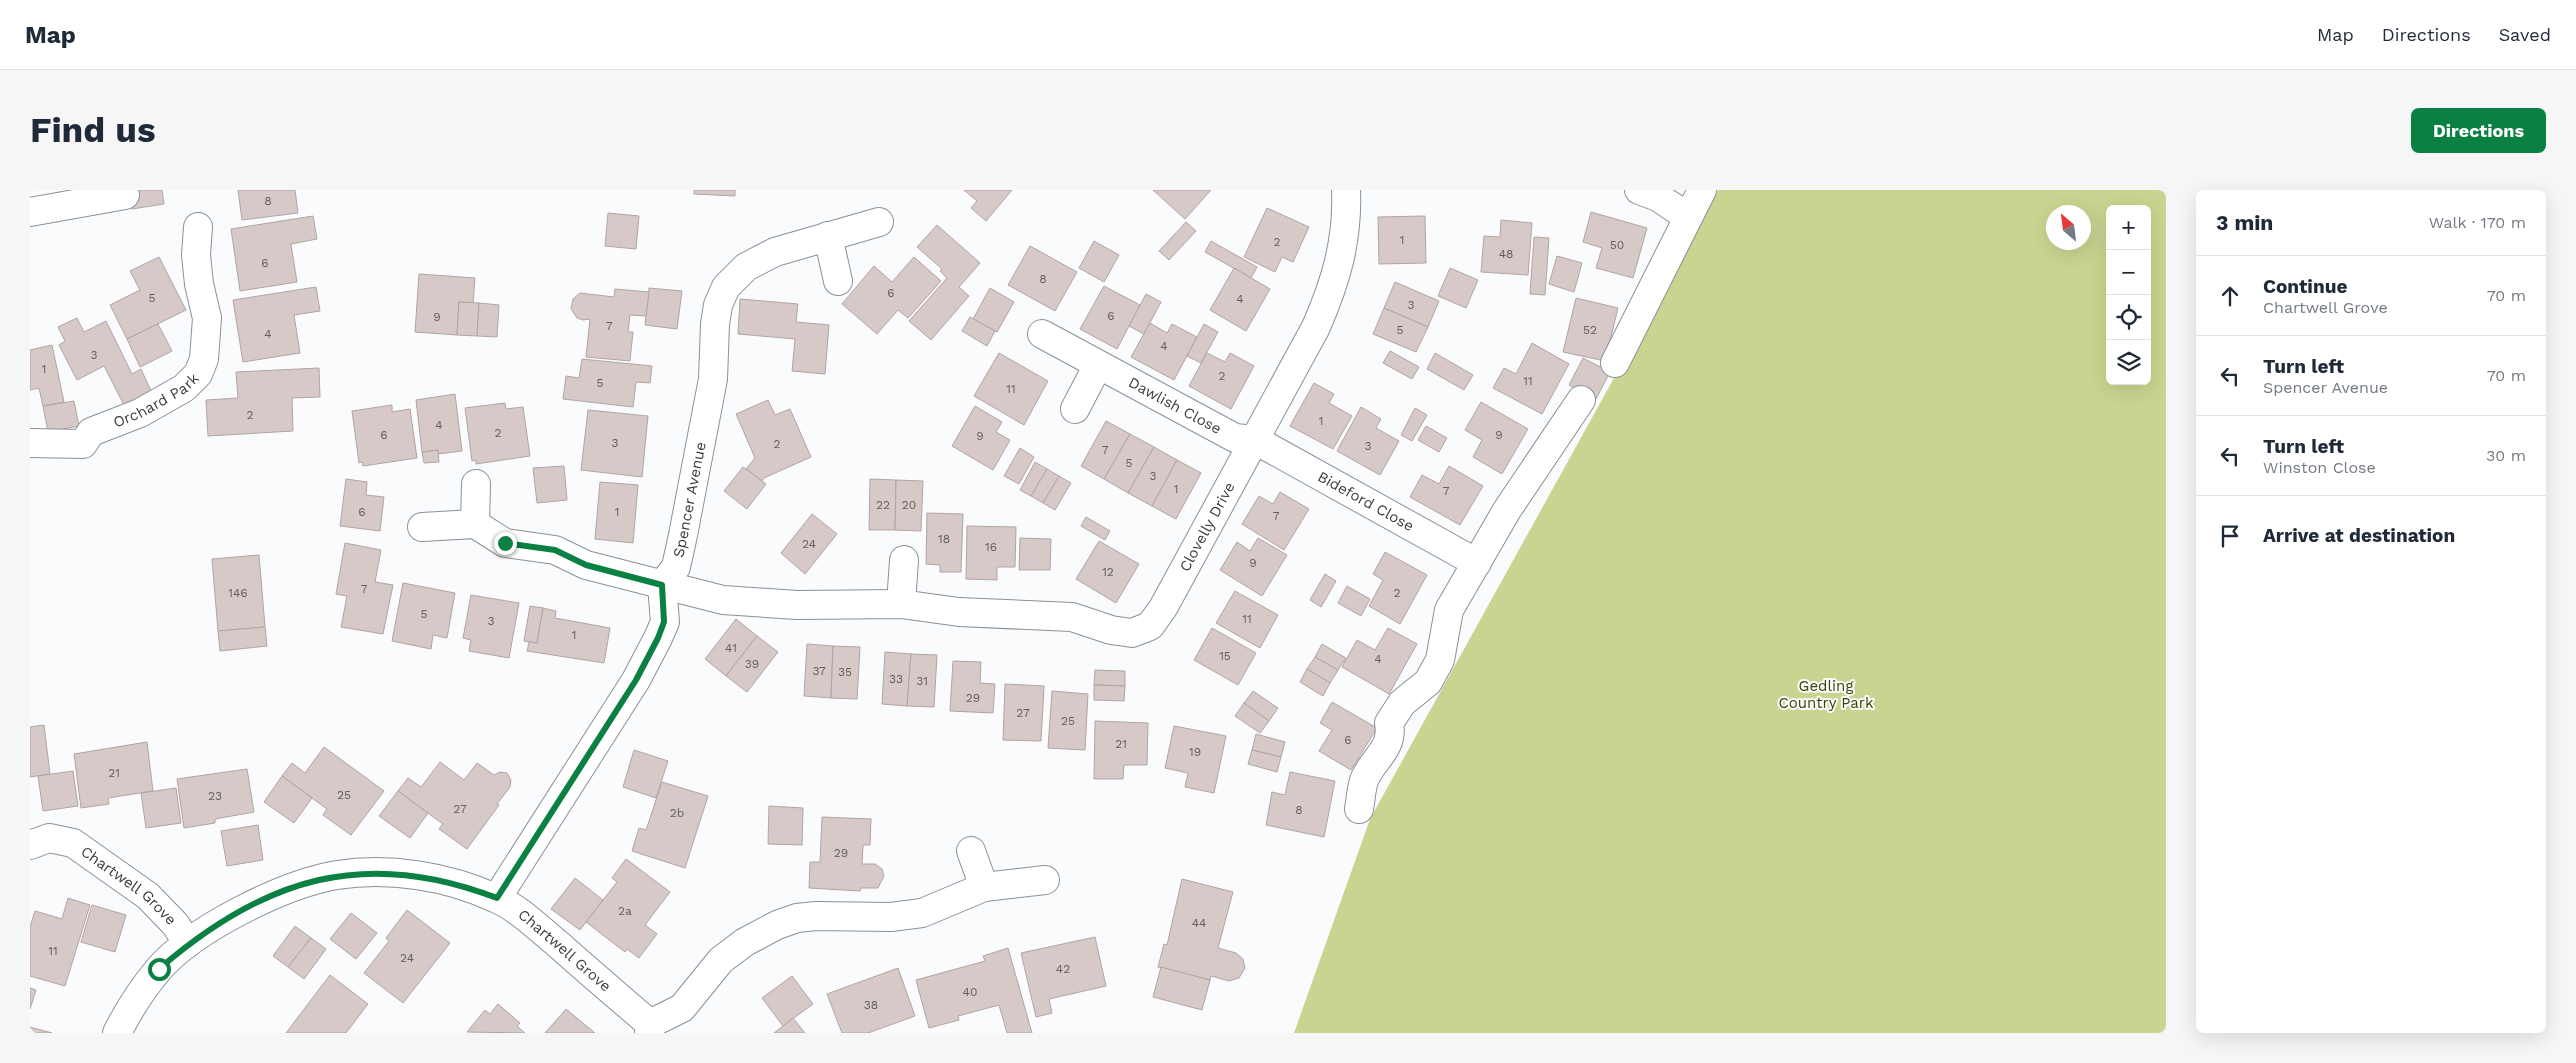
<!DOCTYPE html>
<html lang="en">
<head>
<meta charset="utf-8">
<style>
  body { margin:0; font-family:"Work Sans",sans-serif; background:#f6f6f7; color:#1f2937 }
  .controls { position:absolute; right:15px; top:15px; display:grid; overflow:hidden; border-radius:8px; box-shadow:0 5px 20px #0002 }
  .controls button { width:45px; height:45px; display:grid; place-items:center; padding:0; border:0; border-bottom:1px solid #e0e1e3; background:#fff; color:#1f2937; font:25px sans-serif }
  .compass { position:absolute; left:2016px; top:15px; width:45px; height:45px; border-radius:50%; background:#fff; box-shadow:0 5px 20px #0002; rotate:332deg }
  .stop { position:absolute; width:15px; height:15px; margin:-11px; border:4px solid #0b8043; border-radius:50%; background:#fff }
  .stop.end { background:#0b8043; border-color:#fff; box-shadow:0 1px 5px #0008 }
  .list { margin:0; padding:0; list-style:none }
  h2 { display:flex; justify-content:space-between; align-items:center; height:65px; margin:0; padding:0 20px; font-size:21px }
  h2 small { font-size:16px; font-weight:400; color:#747a83 }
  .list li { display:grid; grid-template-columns:32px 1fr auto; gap:15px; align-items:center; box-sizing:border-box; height:80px; padding:0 20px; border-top:1px solid #e0e1e3 }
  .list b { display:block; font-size:19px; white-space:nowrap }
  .list p { margin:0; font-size:16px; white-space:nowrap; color:#747a83 }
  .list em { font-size:16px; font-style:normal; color:#747a83 }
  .icon { flex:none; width:28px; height:28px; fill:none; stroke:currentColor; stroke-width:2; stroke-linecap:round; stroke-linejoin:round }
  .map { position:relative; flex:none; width:2136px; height:843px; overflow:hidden; border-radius:8px }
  header { display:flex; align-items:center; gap:30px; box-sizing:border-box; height:70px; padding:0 25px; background:#fff; border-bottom:1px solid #e0e1e3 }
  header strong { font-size:24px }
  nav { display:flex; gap:28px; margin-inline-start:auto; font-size:18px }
  .intro { display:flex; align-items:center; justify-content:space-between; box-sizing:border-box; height:120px; padding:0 30px }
  h1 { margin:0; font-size:35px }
  .button { padding:12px 22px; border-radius:8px; background:#0b8043; color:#fff; font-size:18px; font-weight:700 }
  main { display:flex; gap:30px; padding:0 30px }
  aside { flex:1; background:#fff; border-radius:8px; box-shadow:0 5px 20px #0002 }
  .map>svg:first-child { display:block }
  .green { fill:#cad490; fill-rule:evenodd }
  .building { fill:#d7c9c8; stroke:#b1a4a3 }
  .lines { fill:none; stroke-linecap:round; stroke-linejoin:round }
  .minor-casing { stroke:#889199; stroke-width:30 }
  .minor { stroke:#fff; stroke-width:28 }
  .route { stroke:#0b8043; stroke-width:6 }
  .labels { text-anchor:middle; stroke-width:4; stroke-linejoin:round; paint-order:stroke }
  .number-label { font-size:12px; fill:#606062 }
  .street-label { font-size:15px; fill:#393d40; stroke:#f9fbfd }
  .park-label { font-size:15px; fill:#3d4200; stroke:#f9fbfd }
</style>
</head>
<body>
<header>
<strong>Map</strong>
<nav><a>Map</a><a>Directions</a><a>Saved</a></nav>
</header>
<div class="intro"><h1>Find us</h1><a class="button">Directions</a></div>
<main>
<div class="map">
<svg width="2136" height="843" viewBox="0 0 2136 843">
  <rect width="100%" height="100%" fill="#f9fbfd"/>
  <path class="green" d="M 1688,0 L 2136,0 L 2136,843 L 1264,843 L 1340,629 ZM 2080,19 L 2117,19 L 2117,191 L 2080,191 ZM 2024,22 L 2054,22 L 2054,52 L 2024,52 Z"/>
  <g class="building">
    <polygon points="99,0 132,0 134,14 102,19"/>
    <polygon points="208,0 265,0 268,23 212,30"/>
    <polygon points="664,0 705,0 705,6 664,4"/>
    <polygon points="934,0 982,0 956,31 941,18 947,11"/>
    <polygon points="1123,0 1181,0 1155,29"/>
    <polygon points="1237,18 1279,37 1263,72 1252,67 1245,82 1214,67"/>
    <polygon points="1561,22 1617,38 1603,88 1566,78 1572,58 1553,52"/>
    <polygon points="578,23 609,26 606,59 575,56"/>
    <polygon points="283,26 287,49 261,54 267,92 210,101 201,39"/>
    <polygon points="1395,26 1396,73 1349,74 1348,27"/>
    <polygon points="1471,30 1502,33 1498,85 1451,82 1454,46 1470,47"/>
    <polygon points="1156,32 1166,41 1139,70 1129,61"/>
    <polygon points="907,35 950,73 929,97 939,106 901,150 879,131 917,88 910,81 912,79 887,57"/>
    <polygon points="1504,47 1519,48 1515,105 1500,104"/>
    <polygon points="1064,51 1089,65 1074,92 1049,78"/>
    <polygon points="1181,51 1227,77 1221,88 1175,62"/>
    <polygon points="1000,56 1047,82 1025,121 978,95"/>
    <polygon points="1527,66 1552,73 1544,102 1519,94"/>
    <polygon points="129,67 156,120 97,149 80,115 110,100 100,81"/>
    <polygon points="884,67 911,91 878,128 868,120 847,144 812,114 844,76 862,92"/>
    <polygon points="1204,78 1240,99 1216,141 1180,120"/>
    <polygon points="1420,78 1448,90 1436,118 1408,106"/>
    <polygon points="389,84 445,88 443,113 429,112 427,145 385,142"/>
    <polygon points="1365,92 1409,111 1398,137 1354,118"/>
    <polygon points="1074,96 1110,115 1087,159 1050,139"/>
    <polygon points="286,97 290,121 264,125 270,163 213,172 203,110"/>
    <polygon points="619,98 652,101 647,139 615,135"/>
    <polygon points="960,98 984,112 967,142 943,129"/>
    <polygon points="585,99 619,102 616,126 600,125 598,142 603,142 600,171 556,167 560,129 553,130 547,128 541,119 543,109 550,103 584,107"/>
    <polygon points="1116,104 1131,112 1114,144 1099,136"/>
    <polygon points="1546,108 1588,118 1575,171 1533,162"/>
    <polygon points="710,109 768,114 766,132 799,135 795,184 762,181 765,149 708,144"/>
    <polygon points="429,112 449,113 447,146 427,145"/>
    <polygon points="449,113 469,115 467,147 447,146"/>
    <polygon points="1354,118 1398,137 1386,162 1343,144"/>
    <polygon points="940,127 965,141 957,156 932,141"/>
    <polygon points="47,128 54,142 76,131 102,184 111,179 122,203 95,217 74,176 47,190 29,155 35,151 28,137"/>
    <polygon points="1120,133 1137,143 1142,134 1167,147 1144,190 1101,167"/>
    <polygon points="128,134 142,161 110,177 97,149"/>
    <polygon points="1174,134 1188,142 1171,173 1157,166"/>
    <polygon points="1502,153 1539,174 1512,224 1463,198 1474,178 1486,184"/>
    <polygon points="22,155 34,212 13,216 9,198 0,200 0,160"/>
    <polygon points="1360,161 1389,177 1382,189 1353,173"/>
    <polygon points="969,163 1018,191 994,235 944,206"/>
    <polygon points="1177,163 1195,172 1200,163 1224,176 1201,219 1159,196"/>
    <polygon points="1405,163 1443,185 1434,200 1397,179"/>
    <polygon points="1553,168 1580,182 1566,209 1539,195"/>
    <polygon points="552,169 622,176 620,193 606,192 603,217 533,209 536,186 549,188"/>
    <polygon points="289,178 290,207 262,208 263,241 178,246 176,210 208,208 206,182"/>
    <polygon points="1284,193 1304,204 1299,213 1322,226 1303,259 1260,236"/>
    <polygon points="425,204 432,261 408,264 408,260 392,262 386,210"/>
    <polygon points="738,210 745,225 760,219 781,267 734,288 732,291 716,279 725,268 706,224"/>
    <polygon points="44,211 49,236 18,242 13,216"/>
    <polygon points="1451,212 1498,239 1472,284 1443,267 1452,250 1435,240"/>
    <polygon points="475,213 476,219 493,217 500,266 446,274 446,270 442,271 435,218"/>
    <polygon points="362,215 362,222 380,219 387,268 333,276 332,272 329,273 322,221"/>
    <polygon points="945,216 972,232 966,242 980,250 963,280 922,256"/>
    <polygon points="1331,217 1351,229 1346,238 1369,251 1350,285 1307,261"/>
    <polygon points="1385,218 1397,225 1382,251 1371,245"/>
    <polygon points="558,220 618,226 612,287 551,280"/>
    <polygon points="1076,231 1100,244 1074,289 1051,276"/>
    <polygon points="1396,236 1417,248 1409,262 1388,250"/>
    <polygon points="1100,244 1124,257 1098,303 1074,289"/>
    <polygon points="1124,257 1147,270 1122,316 1098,303"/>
    <polygon points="990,258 1004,267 989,294 974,286"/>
    <polygon points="408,260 409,272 394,273 392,262"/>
    <polygon points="1147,270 1171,283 1146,329 1122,316"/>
    <polygon points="1005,272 1017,279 1001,306 990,300"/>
    <polygon points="534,276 537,310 507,313 503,278"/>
    <polygon points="1419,276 1453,296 1430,335 1380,307 1392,285 1409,294"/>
    <polygon points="713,277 736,294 717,319 694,301"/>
    <polygon points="1017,279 1029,286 1013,313 1001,306"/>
    <polygon points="1029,286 1041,293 1025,320 1013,313"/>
    <polygon points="316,289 337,292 336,305 354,307 350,341 310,336"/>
    <polygon points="840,289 866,290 865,340 839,340"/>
    <polygon points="866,290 893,291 891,341 865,340"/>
    <polygon points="570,292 608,295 603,353 565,349"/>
    <polygon points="1250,302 1279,319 1254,360 1212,334 1229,306 1243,314"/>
    <polygon points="897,323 933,324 931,382 910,382 910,375 896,374"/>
    <polygon points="782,324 807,344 775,384 751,363"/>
    <polygon points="1056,327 1080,341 1075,350 1051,336"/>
    <polygon points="937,336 986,337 985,377 967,377 967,390 936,389"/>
    <polygon points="990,348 1021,349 1020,380 989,380"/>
    <polygon points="1228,348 1257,365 1232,406 1190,380 1207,352 1220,361"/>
    <polygon points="1069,351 1109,374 1086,413 1046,389"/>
    <polygon points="315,353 351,360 345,392 363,395 353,444 311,437 317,406 306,404"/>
    <polygon points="1355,362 1397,385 1370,434 1339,416 1353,390 1343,384"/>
    <polygon points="229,365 235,437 188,441 182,369"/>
    <polygon points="1295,384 1306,391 1291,417 1280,410"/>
    <polygon points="373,393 425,403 417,448 403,445 401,459 362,451"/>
    <polygon points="1317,396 1340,409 1331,426 1308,413"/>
    <polygon points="1205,401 1248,425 1230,458 1186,433"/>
    <polygon points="441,405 489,413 479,468 439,461 441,450 433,448"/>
    <polygon points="500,416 513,418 507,453 494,451"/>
    <polygon points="513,418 526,421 525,428 580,438 574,473 497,461 499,452 507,453"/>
    <polygon points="706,429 727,446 696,486 675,469"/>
    <polygon points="235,437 237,456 190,461 188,441"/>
    <polygon points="1182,438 1226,463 1208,495 1164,470"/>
    <polygon points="1358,438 1387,454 1359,504 1312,477 1327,450 1345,460"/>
    <polygon points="727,446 748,462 717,502 696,486"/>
    <polygon points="777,454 803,456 801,508 774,506"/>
    <polygon points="1292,454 1316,468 1308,480 1285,467"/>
    <polygon points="803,456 830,457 827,509 801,508"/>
    <polygon points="855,462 881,464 877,516 852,514"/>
    <polygon points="881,464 907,465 904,517 877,516"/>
    <polygon points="1285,467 1308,480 1300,493 1277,479"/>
    <polygon points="923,471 951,472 950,493 965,494 963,523 920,521"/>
    <polygon points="1277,479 1300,493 1293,506 1270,492"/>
    <polygon points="1065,480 1095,481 1095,496 1064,495"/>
    <polygon points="975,494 1014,496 1011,551 973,550"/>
    <polygon points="1064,495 1095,496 1094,511 1064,510"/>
    <polygon points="1022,501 1058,504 1055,560 1018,558"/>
    <polygon points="1223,501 1248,518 1239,531 1214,513"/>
    <polygon points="1302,512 1347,538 1321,580 1289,561 1302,540 1290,533"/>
    <polygon points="1214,513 1239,531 1230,543 1205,526"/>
    <polygon points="1065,531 1118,533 1117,575 1094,575 1093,589 1064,589"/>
    <polygon points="14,535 20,584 0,587 0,537"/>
    <polygon points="1144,536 1196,546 1184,603 1155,597 1158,583 1135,578"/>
    <polygon points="1226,544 1255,552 1251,567 1222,560"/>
    <polygon points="117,552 123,601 78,608 79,614 51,618 44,564"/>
    <polygon points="294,557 354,601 321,645 293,625 297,619 252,586 262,573 275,583"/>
    <polygon points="604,560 638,571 626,608 593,597"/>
    <polygon points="1222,560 1251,567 1247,582 1218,574"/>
    <polygon points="410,572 434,590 447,573 464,585 470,582 477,583 481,590 480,597 467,614 469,615 437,659 409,639 413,634 368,601 378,588 391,597"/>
    <polygon points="217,579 224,622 185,629 185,633 154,638 147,589"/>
    <polygon points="43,581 48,616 13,621 8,586"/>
    <polygon points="1260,582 1305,591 1294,647 1236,635 1242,602 1255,605"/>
    <polygon points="252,586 282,608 264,633 234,612"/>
    <polygon points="632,592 678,606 655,678 602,661 609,638 616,640"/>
    <polygon points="146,598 151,633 116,638 111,603"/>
    <polygon points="368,601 398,623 380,648 349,626"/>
    <polygon points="739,616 773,618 772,655 738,654"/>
    <polygon points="792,627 841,629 840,655 833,655 832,674 845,674 852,679 854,686 848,698 831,698 830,701 779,698 780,672 790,672"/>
    <polygon points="228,635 233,670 197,676 191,641"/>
    <polygon points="596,669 640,702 615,735 627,744 609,768 597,759 595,762 556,732 587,692 582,688"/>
    <polygon points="545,688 573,710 550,740 521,719"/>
    <polygon points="1152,689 1203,702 1188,758 1206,763 1213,769 1215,778 1209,788 1199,791 1181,786 1180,790 1128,777 1134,754 1137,755"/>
    <polygon points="38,708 60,715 35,796 0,786 0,737 5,721 32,729"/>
    <polygon points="62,715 96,725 85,762 51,752"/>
    <polygon points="377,720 420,753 373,813 334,783 359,751 356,748"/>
    <polygon points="321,723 347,743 326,769 300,749"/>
    <polygon points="265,736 281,748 258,777 243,766"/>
    <polygon points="1065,747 1076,796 1019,809 1022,823 1006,827 991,763"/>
    <polygon points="281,748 296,759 274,789 258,777"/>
    <polygon points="978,758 1002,843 977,843 969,815 928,826 929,830 899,838 886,790 955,771 953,766"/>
    <polygon points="1131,777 1180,790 1172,820 1123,807"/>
    <polygon points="868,778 885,826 838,843 812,843 797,804"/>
    <polygon points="300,785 338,814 316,843 256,843"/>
    <polygon points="762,786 783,814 753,836 732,808"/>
    <polygon points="0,798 6,800 0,819"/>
    <polygon points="468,814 490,833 487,836 495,843 437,842 455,820 460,824"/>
    <polygon points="536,819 565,843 515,843"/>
    <polygon points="763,828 775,843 744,843 753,836"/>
    <polygon points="0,837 22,843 0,843"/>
  </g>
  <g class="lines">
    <defs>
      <g id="minor">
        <polyline points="1609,0 1628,7 1658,27"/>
        <polyline points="0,22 95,5"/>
        <polyline points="798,46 808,91"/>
        <path id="s1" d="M 1012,144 L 1205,248 L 1225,250 L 1236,256 L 1447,373"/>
        <polyline points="1585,173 1672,0"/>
        <polyline points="1045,219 1068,175"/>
        <path id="s2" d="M 0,253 L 53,254 L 61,242 L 110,223 L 154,198 L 168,184 L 174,169 L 177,128 L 169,94 L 166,65 L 168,37"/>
        <polyline points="445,334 446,294"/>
        <path id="s3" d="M 392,337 L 445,334 L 475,353 L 525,360 L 556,375 L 693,410 L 767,415 L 871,414 L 929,422 L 1042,427 L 1081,440 L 1102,443 L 1120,436 L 1133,418 L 1286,137 C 1306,91 1318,51 1316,0"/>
        <polyline points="871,414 874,370"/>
        <path d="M 1329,619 C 1331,609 1331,597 1335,588 C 1344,568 1364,558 1359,533 L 1372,513 L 1398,492 L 1410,470 L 1419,420 L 1477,320 L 1551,210"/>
        <path id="s4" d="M 0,655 L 19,648 L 43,653 L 118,706 L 145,734 L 158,753"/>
        <polyline points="941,661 954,697"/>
        <path id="s5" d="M 467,708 L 606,490 L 628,448 L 635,432 L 632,395 L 646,377 L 653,345 L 683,189 L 685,134 L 688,115 L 696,97 L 716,77 L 745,62 L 849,32"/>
        <path id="s6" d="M 87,843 C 98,821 113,798 128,780 C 163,739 254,694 307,685 C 359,677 417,686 465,708 C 489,718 509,739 529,755 C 559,782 590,808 620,834"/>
        <polyline points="619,843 620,834 652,818 691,770 715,752 747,735 767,728 786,726 861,727 892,723 954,697 1015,690"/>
      </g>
    </defs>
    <use href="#minor" class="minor-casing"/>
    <use href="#minor" class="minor"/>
  </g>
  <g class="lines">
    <path class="route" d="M 129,779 C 234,688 335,657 467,708 L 606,490 L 628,448 L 634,432 L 632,395 L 556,375 L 525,360 L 475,353"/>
  </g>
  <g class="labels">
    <g class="number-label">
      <text x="238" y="15">8</text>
      <text x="1372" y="54">1</text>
      <text x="1247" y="56">2</text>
      <text x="1587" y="59">50</text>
      <text x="1476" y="68">48</text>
      <text x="235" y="77">6</text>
      <text x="1013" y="93">8</text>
      <text x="861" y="107">6</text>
      <text x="122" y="112">5</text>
      <text x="1210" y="113">4</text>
      <text x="1381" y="119">3</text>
      <text x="1081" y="130">6</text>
      <text x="407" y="131">9</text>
      <text x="579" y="140">7</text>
      <text x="1370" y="144">5</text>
      <text x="1560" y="144">52</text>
      <text x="238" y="148">4</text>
      <text x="1134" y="160">4</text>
      <text x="64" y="169">3</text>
      <text x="14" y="183">1</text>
      <text x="1192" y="190">2</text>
      <text x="1498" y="195">11</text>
      <text x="570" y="197">5</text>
      <text x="981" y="203">11</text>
      <text x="220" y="229">2</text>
      <text x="1291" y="235">1</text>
      <text x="409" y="239">4</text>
      <text x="468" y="247">2</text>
      <text x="354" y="249">6</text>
      <text x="1469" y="249">9</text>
      <text x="950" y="250">9</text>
      <text x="585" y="257">3</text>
      <text x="747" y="258">2</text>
      <text x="1338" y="260">3</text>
      <text x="1075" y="264">7</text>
      <text x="1099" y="277">5</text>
      <text x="1123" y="290">3</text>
      <text x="1146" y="303">1</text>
      <text x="1416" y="305">7</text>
      <text x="853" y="319">22</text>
      <text x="879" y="319">20</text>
      <text x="332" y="326">6</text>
      <text x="587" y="326">1</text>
      <text x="1246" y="330">7</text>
      <text x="914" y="353">18</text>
      <text x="779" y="358">24</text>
      <text x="961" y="361">16</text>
      <text x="1223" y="377">9</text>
      <text x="1078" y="386">12</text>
      <text x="334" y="403">7</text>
      <text x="208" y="407">146</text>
      <text x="1367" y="407">2</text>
      <text x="394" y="428">5</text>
      <text x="1217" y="433">11</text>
      <text x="461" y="435">3</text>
      <text x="544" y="449">1</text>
      <text x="701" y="462">41</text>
      <text x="1195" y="470">15</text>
      <text x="1348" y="473">4</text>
      <text x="722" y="478">39</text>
      <text x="789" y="485">37</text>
      <text x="815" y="486">35</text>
      <text x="866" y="493">33</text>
      <text x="892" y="495">31</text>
      <text x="943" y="512">29</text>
      <text x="993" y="527">27</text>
      <text x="1038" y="535">25</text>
      <text x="1318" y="554">6</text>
      <text x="1091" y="558">21</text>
      <text x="1165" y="566">19</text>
      <text x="84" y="587">21</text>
      <text x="314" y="609">25</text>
      <text x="185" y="610">23</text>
      <text x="430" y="623">27</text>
      <text x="1269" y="624">8</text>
      <text x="647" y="627">2b</text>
      <text x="811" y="667">29</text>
      <text x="595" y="725">2a</text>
      <text x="1169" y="737">44</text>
      <text x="23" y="765">11</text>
      <text x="377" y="772">24</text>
      <text x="1033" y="783">42</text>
      <text x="940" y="806">40</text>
      <text x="841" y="819">38</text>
    </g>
    <g class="street-label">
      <text dy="5" stroke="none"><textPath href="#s2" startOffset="140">Orchard Park</textPath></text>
      <text dy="5" stroke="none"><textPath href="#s1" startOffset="151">Dawlish Close</textPath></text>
      <text dy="5" stroke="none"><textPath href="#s5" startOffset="452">Spencer Avenue</textPath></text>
      <text dy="5" stroke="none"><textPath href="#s1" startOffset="366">Bideford Close</textPath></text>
      <text dy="5" stroke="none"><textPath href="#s3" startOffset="861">Clovelly Drive</textPath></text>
      <text dy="5" stroke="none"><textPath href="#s4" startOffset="115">Chartwell Grove</textPath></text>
      <text dy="5" stroke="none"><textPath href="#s6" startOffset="530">Chartwell Grove</textPath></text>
    </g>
    <g class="park-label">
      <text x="1796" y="501">Gedling<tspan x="1796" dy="17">Country Park</tspan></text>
    </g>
  </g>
</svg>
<div class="controls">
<button>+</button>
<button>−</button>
<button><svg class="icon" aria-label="locate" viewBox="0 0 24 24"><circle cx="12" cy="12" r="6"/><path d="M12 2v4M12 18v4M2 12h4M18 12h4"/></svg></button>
<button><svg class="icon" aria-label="layers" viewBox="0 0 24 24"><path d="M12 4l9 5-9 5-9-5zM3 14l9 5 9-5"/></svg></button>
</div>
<svg class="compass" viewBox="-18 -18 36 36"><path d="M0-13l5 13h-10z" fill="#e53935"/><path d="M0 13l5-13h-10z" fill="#747a83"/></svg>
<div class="stop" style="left:129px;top:779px"></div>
<div class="stop end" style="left:475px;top:353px"></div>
</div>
<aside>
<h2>3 min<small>Walk · 170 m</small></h2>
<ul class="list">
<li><svg class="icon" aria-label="ahead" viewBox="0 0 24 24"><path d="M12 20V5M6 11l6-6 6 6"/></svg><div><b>Continue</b><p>Chartwell Grove</p></div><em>70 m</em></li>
<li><svg class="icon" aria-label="left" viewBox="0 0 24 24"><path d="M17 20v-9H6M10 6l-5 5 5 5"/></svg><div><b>Turn left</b><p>Spencer Avenue</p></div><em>70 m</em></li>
<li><svg class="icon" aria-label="left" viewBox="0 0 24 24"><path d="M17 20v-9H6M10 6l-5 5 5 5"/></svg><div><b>Turn left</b><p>Winston Close</p></div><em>30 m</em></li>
<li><svg class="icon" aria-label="arrive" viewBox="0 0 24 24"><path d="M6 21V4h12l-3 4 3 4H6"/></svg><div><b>Arrive at destination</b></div></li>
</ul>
</aside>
</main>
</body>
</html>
